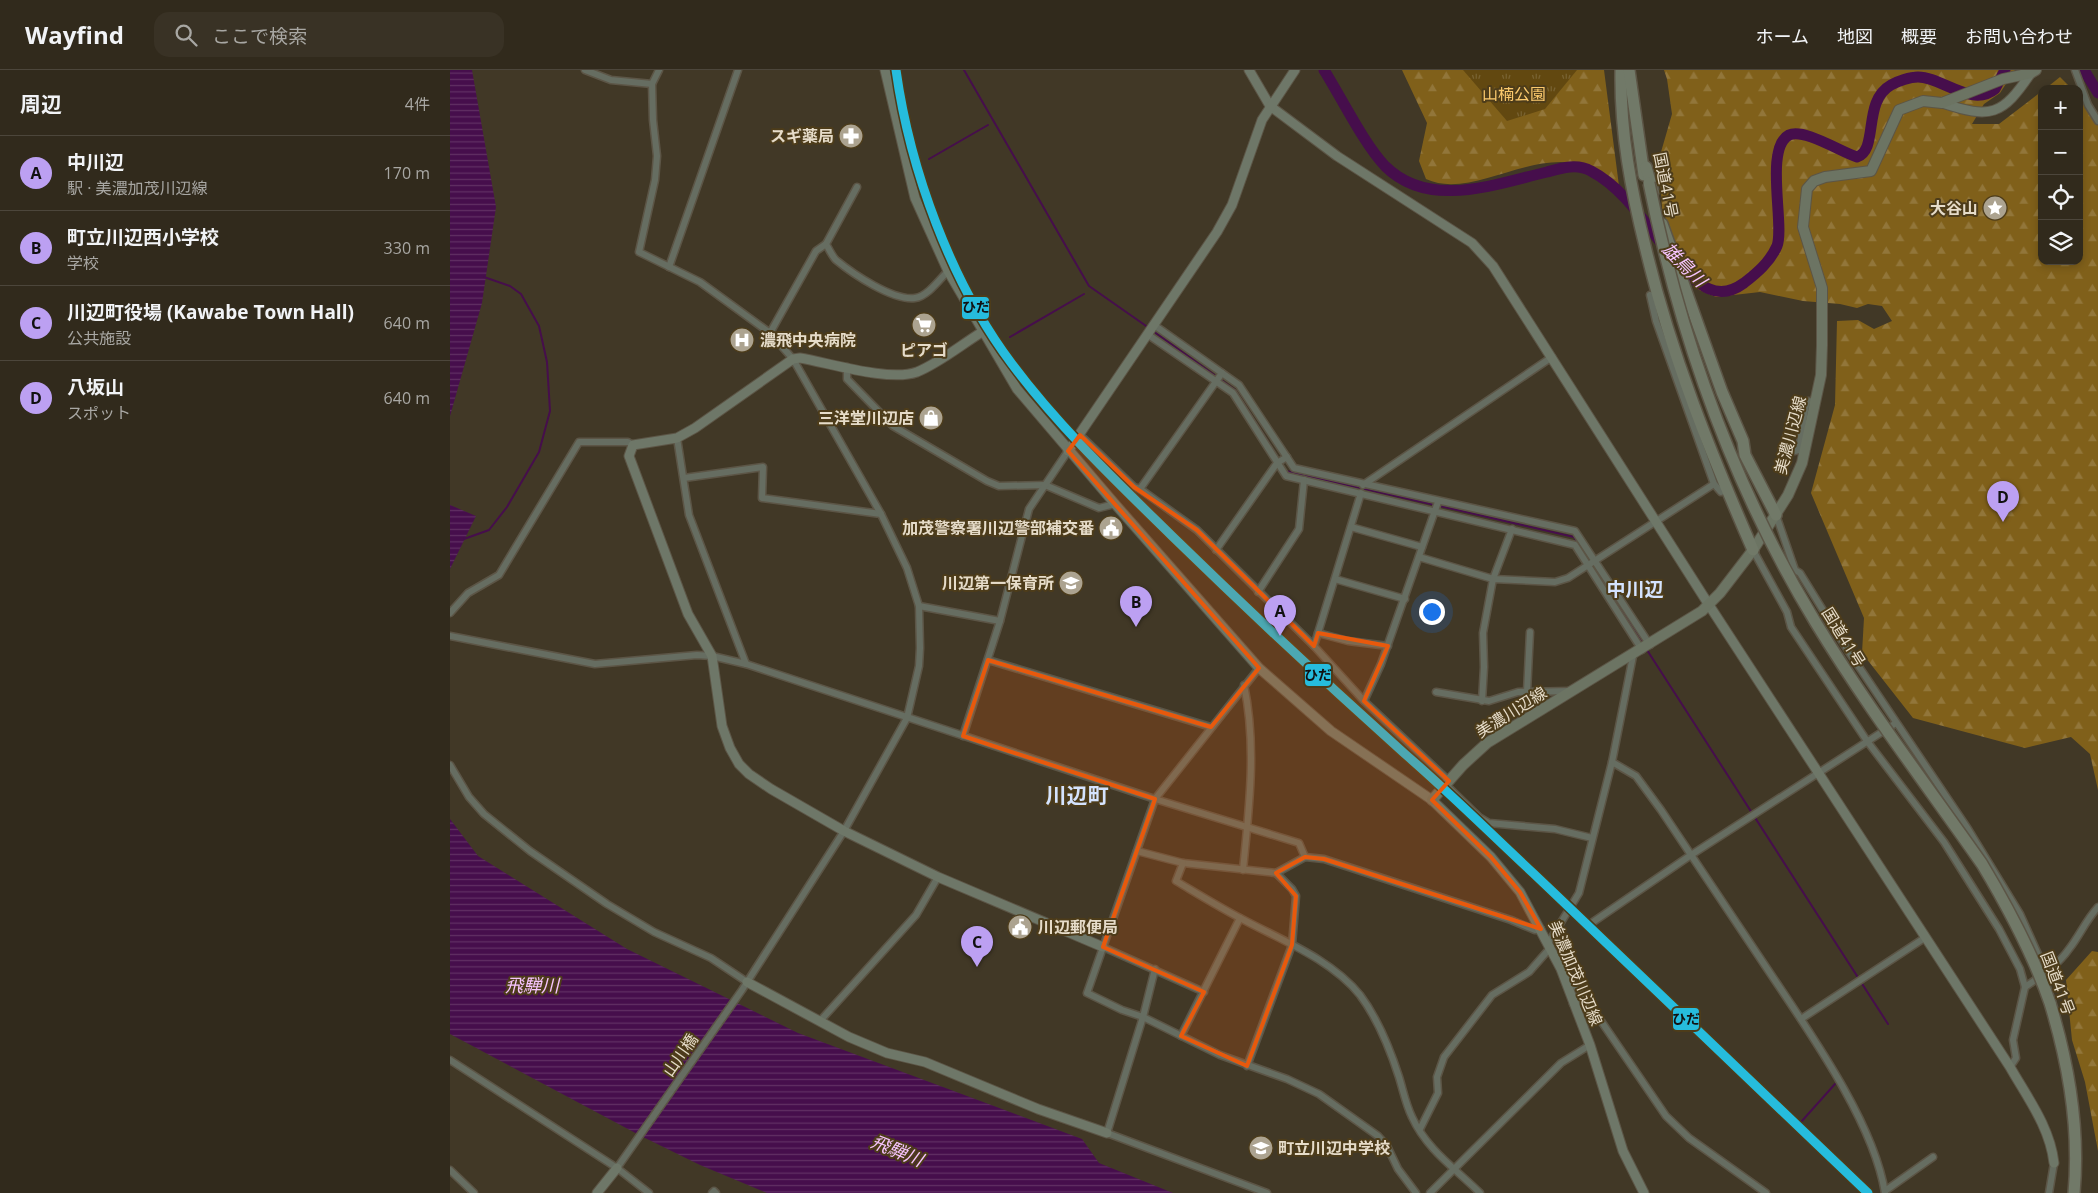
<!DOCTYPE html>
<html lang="ja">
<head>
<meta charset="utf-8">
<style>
  body { margin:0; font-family:"Open Sans","Noto Sans JP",sans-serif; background:#393225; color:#f1f3f6 }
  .controls { position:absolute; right:15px; top:15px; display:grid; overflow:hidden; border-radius:10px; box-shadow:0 2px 8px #0003 }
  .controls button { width:45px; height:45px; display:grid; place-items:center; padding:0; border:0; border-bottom:1px solid #4c463b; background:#312a1c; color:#f1f3f6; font:25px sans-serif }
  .you { position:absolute; left:981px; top:541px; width:18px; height:18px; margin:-12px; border:4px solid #fff; border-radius:50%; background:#1a73e8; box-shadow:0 0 0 8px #1a73e833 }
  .badge { display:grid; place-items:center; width:32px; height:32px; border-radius:50%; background:#bca0f2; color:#111; font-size:16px; font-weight:700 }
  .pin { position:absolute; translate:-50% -41px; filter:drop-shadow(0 1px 2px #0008) }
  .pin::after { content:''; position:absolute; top:26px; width:18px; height:15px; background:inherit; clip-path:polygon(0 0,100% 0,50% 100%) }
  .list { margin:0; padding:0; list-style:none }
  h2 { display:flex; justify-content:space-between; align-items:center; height:65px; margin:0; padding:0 20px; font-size:21px }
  h2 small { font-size:16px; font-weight:400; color:#a8a7a3 }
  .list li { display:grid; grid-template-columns:32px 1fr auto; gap:15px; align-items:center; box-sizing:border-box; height:75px; padding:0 20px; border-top:1px solid #4c463b }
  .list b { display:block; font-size:19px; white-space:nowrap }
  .list p { margin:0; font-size:16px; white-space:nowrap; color:#a8a7a3 }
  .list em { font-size:16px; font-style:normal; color:#a8a7a3 }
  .icon { flex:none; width:28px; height:28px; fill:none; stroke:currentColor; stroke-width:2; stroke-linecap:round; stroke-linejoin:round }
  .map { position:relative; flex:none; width:1648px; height:1123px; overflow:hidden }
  header { display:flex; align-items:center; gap:30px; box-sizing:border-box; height:70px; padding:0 25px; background:#312a1c; border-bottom:1px solid #4c463b }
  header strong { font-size:24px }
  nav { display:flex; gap:28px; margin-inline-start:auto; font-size:18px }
  .search { width:350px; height:45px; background:#393225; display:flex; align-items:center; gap:12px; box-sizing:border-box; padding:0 18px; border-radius:15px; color:#a8a7a3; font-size:19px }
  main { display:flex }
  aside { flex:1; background:#312a1c }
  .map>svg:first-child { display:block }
  .forest { fill:url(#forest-firs) }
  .park { fill:url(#park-tufts) }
  .water { fill:url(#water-rules) }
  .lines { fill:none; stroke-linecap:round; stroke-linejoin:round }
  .stream { stroke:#460e4c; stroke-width:2 }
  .river { stroke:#460e4c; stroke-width:11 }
  .street-casing { stroke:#5c5546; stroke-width:9 }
  .secondary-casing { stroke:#5c5546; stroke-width:11 }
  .primary-casing { stroke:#5c5546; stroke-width:12 }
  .highway-casing { stroke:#5c5546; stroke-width:14 }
  .street { stroke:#666d61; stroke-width:6 }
  .secondary { stroke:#6e7768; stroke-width:9 }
  .primary { stroke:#6c7463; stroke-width:10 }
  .highway { stroke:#717968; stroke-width:11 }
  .highway-bridge-casing { stroke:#5c5546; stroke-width:14; stroke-linecap:butt }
  .highway-bridge { stroke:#717968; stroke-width:11 }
  .rail-1-casing { stroke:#4d3c1a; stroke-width:12 }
  .rail-1 { stroke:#26bcdd; stroke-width:9 }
  .marked { fill:#e8590c; fill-opacity:0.2; stroke:#e8590c; stroke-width:4; stroke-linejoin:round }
  .labels { text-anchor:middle; stroke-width:4; stroke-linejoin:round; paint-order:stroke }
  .park-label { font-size:16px; fill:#fcca6d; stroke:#4d3c1a }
  .poi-label { font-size:16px; font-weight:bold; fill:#e6dcc9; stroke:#4d3c1a; text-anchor:end }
  .street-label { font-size:16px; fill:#e6dcc9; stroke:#4d3c1a }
  .water-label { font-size:18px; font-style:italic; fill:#f7c5ff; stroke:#4d3c1a }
  .quarter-label { font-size:19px; font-weight:bold; fill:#d4e3fe; stroke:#4d3c1a }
  .district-label { font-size:21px; font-weight:bold; fill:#d4e3fe; stroke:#4d3c1a }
  .line-badge { stroke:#4d3c1a; stroke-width:2 }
  .pale-badge-label { font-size:14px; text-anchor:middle; font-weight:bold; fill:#111 }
</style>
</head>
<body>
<header>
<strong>Wayfind</strong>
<div class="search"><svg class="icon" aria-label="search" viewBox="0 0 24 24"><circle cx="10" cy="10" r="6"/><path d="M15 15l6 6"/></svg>ここで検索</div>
<nav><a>ホーム</a><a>地図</a><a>概要</a><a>お問い合わせ</a></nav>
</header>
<main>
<aside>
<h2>周辺<small>4件</small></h2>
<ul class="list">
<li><span class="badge">A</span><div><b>中川辺</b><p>駅 · 美濃加茂川辺線</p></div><em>170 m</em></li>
<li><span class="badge">B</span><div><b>町立川辺西小学校</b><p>学校</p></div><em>330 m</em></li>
<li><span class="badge">C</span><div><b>川辺町役場 (Kawabe Town Hall)</b><p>公共施設</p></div><em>640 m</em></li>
<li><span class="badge">D</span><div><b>八坂山</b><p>スポット</p></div><em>640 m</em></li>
</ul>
</aside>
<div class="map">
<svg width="1648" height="1123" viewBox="0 0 1648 1123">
  <defs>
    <pattern id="forest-firs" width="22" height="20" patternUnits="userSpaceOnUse" patternTransform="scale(1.25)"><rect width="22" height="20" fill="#80601a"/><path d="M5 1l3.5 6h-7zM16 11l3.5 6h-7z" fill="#92763a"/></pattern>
    <pattern id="park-tufts" width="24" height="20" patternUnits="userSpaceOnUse" patternTransform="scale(1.25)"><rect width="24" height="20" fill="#624810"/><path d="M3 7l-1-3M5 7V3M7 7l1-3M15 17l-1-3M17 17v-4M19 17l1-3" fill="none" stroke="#786231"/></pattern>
    <pattern id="water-rules" width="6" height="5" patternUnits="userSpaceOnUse" patternTransform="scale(1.25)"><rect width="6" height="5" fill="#460e4c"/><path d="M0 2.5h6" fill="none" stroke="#613064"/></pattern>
  </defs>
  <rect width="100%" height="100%" fill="#413826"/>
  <g class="forest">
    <path d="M 952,0 L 1154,0 L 1169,116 C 1159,110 1150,102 1140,98 C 1086,74 1023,131 976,109 L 969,91 L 977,53 Z"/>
    <polygon points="1214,0 1565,0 1550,23 1534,34 1522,54 1549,54 1592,21 1592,191 1629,191 1629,26 1648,45 1648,720 1640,684 1621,667 1575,678 1463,648 1412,583 1414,548 1361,423 1385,335 1387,251 1408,250 1424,259 1442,251 1432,236 1418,234 1407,238 1390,234 1353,231 1310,222 1266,227 1249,220 1233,198 1212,138 1209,89 1222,44 1217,9"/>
    <polygon points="1610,7 1622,19 1595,19"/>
    <polygon points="1642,881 1648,882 1648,1081 1635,1012 1622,970 1616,910"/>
  </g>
  <polygon class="park" points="1013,0 1127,0 1095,39 1057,51"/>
  <g class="water">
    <polygon points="0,0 22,0 46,137 32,233 0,346"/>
    <polygon points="0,435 26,446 0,499"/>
    <polygon points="0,749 28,786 177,879 348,963 632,1069 649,1093 723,1123 317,1123 250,1095 191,1066 0,964"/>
  </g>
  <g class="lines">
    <g class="stream">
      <polyline points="514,0 639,216 699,258"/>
      <polyline points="479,89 538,55"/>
      <polyline points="703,261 785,320 827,386"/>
      <polyline points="560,267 634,224"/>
      <polyline points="836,401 985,435"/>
      <polyline points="990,436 1124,467 1193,574"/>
      <polyline points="14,469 39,460 57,437 89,382 100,341 97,292 89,256 71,224 60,216 34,207"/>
      <polyline points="1197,580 1438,954"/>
      <polyline points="1351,1052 1385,1014"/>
    </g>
    <g class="river">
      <path d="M 874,0 C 891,27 914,74 935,96 C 979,140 1045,114 1097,102 C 1111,98 1127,93 1141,101 C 1172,117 1193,150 1214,177"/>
      <polyline points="1634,0 1648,23"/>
      <path d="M 1224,189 C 1245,210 1264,235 1294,213 C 1307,203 1320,192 1327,176 C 1335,156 1314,78 1339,65 C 1354,58 1391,82 1407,87 C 1429,80 1412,31 1441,15 C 1448,11 1460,7 1468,7 C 1492,7 1522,38 1545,19 L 1555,0"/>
    </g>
    <defs>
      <g id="street">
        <polyline points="135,0 161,10 202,14"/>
        <polyline points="1625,0 1638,35 1648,51"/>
        <path d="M 407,117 L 376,174 C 379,179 382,186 386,190 C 403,204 443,231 465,228 C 477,227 490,209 498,201"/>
        <polyline points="219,197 288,0"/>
        <polyline points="1200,225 1206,251 1264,414 1271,422 1277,420"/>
        <polyline points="704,255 789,315 844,398 1125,461 1200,575"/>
        <polyline points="320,263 366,181 376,174"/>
        <polyline points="697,264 783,323 836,406 1125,475 1192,580"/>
        <polyline points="397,297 397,309 443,356 537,411 549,416 595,415 649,438 665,434"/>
        <polyline points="630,365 684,417 690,419 772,303"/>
        <path d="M 1336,367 L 1345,381 L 1349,380 C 1351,371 1354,336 1358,331 L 1366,332"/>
        <polyline points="227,368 239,445 296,594"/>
        <polyline points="234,408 313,397 312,428 431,444"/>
        <polyline points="913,415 1102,287"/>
        <polyline points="690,419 747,460 864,576"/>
        <polyline points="911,423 864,576 914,631 999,711"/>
        <polyline points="1326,445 1345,500 1350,503 1397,579 1518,759 1570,844 1596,902"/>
        <polyline points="901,457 972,477"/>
        <polyline points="766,480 827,393 837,387"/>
        <polyline points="1303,480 1337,542 1341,557 1417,671 1494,772 1549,859 1570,899 1575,917 1563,970 1566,988 1560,997"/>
        <polyline points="969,487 1043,509 1062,459"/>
        <polyline points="885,509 955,529"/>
        <polyline points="808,522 849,459 854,410"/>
        <polyline points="469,536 550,551"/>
        <polyline points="0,543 18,523 49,505 129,372 178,372 183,375"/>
        <polyline points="868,563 898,571 938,576"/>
        <polyline points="0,566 145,594 247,585 262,586 296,594 705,729 849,773 855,787"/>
        <polyline points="538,590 761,657"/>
        <polyline points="809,598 705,729 637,923 672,940 693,947 770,985 837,1009 869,1024 928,1066 937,1076 948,1099 966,1123"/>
        <polyline points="986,622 1039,631 1068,622 1120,621"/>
        <polyline points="1077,622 1080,562"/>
        <polyline points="914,631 931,594 988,432"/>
        <polyline points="1032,631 1034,597 1033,563 1043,509 1105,512 1118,508 1264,414"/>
        <polyline points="513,666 550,551 579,439 618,381"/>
        <path d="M 1162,692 L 1186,706 L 1211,740 C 1247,793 1282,847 1318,900 C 1358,960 1424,1052 1435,1123"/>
        <polyline points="0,695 19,727 34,744 80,781 157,834 204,862 261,888 297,912"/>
        <polyline points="996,715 1029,747 1039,753 1105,759 1142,768"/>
        <polyline points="687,781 733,793 826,803 855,787 874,789 1061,850 1085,860 1091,859"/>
        <path d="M 733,793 L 726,811 C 748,824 769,837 792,849 C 831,870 881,889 910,925 C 928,949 940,979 949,1007 C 953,1020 956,1035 962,1047 C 977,1080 1006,1099 1030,1123"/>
        <path d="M 793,800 C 799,738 807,676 794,615"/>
        <polyline points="1143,852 1241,785 1446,653"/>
        <polyline points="1099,872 1129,823 1162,692 1183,586"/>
        <polyline points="653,877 754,922"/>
        <polyline points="705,899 693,947 657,1063 817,1123"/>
        <polyline points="1115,904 1136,929"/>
        <path d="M 1575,917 C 1591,906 1608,895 1619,879 C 1630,865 1636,850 1648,837"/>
        <polyline points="1123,934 1136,929 1216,1046 1239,1068 1316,1123"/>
        <polyline points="1351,949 1476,867"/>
        <polyline points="370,951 466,845 488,807"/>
        <polyline points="731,966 790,848"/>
        <polyline points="0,990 167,1098 199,1123"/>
        <polyline points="797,996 842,875 846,826 842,819 826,803"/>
        <polyline points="970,1059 988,1023 987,1007 994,987 1042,925 1079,902 1101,877"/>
        <polyline points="167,1098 292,920 394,761 457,648 469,596 470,578 469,536 457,498 431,444 343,289 320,263 250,212 189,182 205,110 207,86 203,50 202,14 209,0"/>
        <polyline points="0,1100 24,1123"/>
        <polyline points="1435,1121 1483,1087"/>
        <polyline points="262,1123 264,1121 266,1123"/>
        <polyline points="980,1123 1111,993 1140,975"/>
        <polyline points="1599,1123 1604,1093"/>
      </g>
      <g id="secondary">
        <polyline points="435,0 465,128 498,201 567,319 665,434 809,598 881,661 982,730 1041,787 1070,822 1111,899 1140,975 1173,1081 1194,1123"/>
        <path d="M 799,0 L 820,36 L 887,86 L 1022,173 L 1043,196 L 1259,535 L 1560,997 C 1577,1027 1600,1057 1604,1093"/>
        <path d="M 1492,33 C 1541,49 1552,46 1581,3"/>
        <path d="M 532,262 C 511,275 489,293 467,302 C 439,312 380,293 350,288 L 343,289 L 245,358 L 227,368 L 183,375 L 179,386 L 238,544 L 262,586 L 272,656 L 280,678 L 289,694 L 299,704 L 321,719 L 394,761 L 488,807 L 653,877"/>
        <polyline points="618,381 767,162 782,135 812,50 845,0"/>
        <polyline points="297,912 399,967 437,983 475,992 588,1039 657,1063"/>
        <polyline points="147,1123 167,1098"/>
      </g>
      <polyline id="primary" points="982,730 1013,695 1037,673 1252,541 1270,523 1303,480 1338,425 1352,393 1371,305 1372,275 1372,218 1353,157 1357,119 1364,111 1375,107 1421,101 1449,40 1473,31 1492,33 1553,9 1581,3 1586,0"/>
      <g id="highway">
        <path d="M 1171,0 C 1170,62 1181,120 1196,180 C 1221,284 1260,382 1303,480"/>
        <polyline points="1179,0 1194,105"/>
        <polyline points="1196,97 1203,122"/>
        <polyline points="1212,154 1272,322 1293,371 1295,385 1326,445"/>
        <path d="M 1600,933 C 1619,995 1630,1058 1624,1123"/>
      </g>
    </defs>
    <use href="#street" class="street-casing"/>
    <use href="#secondary" class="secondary-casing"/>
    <use href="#primary" class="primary-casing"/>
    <use href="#highway" class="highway-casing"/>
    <use href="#street" class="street"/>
    <use href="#secondary" class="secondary"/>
    <use href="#primary" class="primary"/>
    <use href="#highway" class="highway"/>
    <defs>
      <path id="highway-bridge" d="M 1199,113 C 1230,267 1284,418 1366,553 C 1417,637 1476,714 1532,794 C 1559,839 1583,884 1600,933"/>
    </defs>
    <use href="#highway-bridge" class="highway-bridge-casing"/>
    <use href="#highway-bridge" class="highway-bridge"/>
    <defs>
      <path id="rail-1" d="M 446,0 C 460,100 501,213 562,294 C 609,357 666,411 722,466 C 798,540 876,613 955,684 C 999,722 1040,763 1083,803 C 1195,909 1306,1016 1418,1123"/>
    </defs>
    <use href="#rail-1" class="rail-1-casing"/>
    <use href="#rail-1" class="rail-1"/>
  </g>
  <path class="marked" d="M 630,365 L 684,417 L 747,460 L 864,576 L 868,563 L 938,576 L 914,631 L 999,711 L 982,730 L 1041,787 L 1070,822 L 1091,859 L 874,789 L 855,787 L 826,803 L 846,826 L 842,875 L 797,996 L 731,966 L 754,922 L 653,877 L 705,729 L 513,666 L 538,590 L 761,657 L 809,598 L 618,381 Z"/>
  <defs>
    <symbol id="pharmacy-disc" viewBox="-11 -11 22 22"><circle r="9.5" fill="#aca390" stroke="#4d3c1a"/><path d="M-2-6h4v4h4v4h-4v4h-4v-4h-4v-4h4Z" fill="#fff"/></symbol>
    <symbol id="sight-disc" viewBox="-11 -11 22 22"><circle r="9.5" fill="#aca390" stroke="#4d3c1a"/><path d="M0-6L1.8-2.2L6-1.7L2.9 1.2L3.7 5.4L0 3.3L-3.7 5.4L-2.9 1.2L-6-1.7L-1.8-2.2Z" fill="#fff"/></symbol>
    <symbol id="supermarket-disc" viewBox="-11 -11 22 22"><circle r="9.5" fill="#aca390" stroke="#4d3c1a"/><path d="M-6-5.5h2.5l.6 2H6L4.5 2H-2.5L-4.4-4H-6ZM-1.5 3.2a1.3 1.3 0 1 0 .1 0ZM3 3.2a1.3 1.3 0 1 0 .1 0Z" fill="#fff"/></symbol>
    <symbol id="hospital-disc" viewBox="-11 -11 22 22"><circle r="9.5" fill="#aca390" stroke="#4d3c1a"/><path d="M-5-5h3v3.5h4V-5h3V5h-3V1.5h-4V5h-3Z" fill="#fff"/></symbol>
    <symbol id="shop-disc" viewBox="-11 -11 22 22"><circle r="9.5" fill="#aca390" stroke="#4d3c1a"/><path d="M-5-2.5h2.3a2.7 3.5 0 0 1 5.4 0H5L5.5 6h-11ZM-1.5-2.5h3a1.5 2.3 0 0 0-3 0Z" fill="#fff"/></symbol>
    <symbol id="civic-disc" viewBox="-11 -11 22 22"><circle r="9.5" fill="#aca390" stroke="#4d3c1a"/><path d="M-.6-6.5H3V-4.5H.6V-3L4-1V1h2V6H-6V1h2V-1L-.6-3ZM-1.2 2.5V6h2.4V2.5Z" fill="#fff"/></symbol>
    <symbol id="school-disc" viewBox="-11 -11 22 22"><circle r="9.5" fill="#aca390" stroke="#4d3c1a"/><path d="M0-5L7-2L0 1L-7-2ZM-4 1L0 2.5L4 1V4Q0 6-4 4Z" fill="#fff"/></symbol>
  </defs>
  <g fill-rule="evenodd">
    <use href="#pharmacy-disc" x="387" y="52" width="28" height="28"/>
    <use href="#sight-disc" x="1531" y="124" width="28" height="28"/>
    <use href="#supermarket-disc" x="460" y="241" width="28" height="28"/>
    <use href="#hospital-disc" x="278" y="256" width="28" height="28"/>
    <use href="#shop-disc" x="467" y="334" width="28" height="28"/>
    <use href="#civic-disc" x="647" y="444" width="28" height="28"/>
    <use href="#school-disc" x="607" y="499" width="28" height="28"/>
    <use href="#civic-disc" x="556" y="843" width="28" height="28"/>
    <use href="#school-disc" x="797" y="1064" width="28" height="28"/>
  </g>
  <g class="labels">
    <g class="park-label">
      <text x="1064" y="30">山楠公園</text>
    </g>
    <g class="poi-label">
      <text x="384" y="72">スギ薬局</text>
      <text x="1528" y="144">大谷山</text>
      <text x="310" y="276" text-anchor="start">濃飛中央病院</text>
      <text x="474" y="286" text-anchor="middle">ピアゴ</text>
      <text x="464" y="354">三洋堂川辺店</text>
      <text x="644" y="464">加茂警察署川辺警部補交番</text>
      <text x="604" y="519">川辺第一保育所</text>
      <text x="588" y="863" text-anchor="start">川辺郵便局</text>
      <text x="828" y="1084" text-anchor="start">町立川辺中学校</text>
    </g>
    <g class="street-label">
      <text transform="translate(1216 115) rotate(79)" y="6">国道41号</text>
      <text transform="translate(1340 365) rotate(-75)" y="6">美濃川辺線</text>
      <text transform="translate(1394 567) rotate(58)" y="6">国道41号</text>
      <text transform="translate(1061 642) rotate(-32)" y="6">美濃川辺線</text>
      <text transform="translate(1126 903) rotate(67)" y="6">美濃加茂川辺線</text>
      <text transform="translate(1608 913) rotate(69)" y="6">国道41号</text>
      <text transform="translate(230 985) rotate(-55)" y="6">山川橋</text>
    </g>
    <g class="water-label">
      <text transform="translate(1234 195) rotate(45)" y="6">雄鳥川</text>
      <text x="82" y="922">飛騨川</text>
      <text transform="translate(447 1081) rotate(22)" y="6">飛騨川</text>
    </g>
    <g class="quarter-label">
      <text x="1185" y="526">中川辺</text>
    </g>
    <g class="district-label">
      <text x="627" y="733">川辺町</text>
    </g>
  </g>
  <g class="line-badge">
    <rect x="511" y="226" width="29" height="24" rx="5" fill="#26bcdd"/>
    <rect x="854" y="593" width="28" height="24" rx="5" fill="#26bcdd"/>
    <rect x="1222" y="937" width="28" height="24" rx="5" fill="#26bcdd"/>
  </g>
  <g class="pale-badge-label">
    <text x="526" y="242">ひだ</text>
    <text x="868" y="610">ひだ</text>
    <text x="1236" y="954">ひだ</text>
  </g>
</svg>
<div class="controls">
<button>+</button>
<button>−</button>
<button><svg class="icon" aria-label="locate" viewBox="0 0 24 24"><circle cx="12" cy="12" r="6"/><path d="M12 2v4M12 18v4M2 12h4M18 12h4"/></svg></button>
<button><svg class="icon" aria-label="layers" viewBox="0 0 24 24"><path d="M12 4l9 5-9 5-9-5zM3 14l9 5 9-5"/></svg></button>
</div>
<div class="you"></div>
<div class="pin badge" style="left:830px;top:566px">A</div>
<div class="pin badge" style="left:686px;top:557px">B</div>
<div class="pin badge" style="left:527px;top:897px">C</div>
<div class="pin badge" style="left:1553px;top:452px">D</div>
</div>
</main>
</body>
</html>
